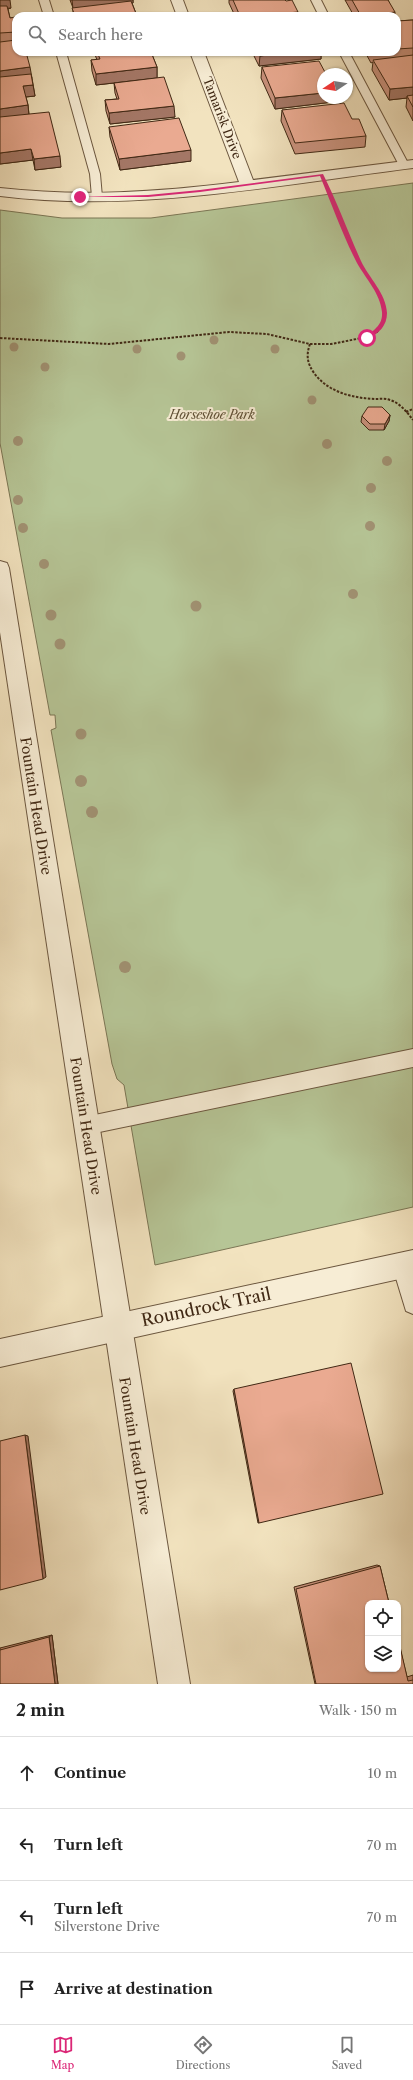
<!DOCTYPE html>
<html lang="en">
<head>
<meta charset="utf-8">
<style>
  body { margin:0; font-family:"Libre Caslon Text",serif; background:#f2f2f2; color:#222 }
  .controls { position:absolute; right:12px; bottom:12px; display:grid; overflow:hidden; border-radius:8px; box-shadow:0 1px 3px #0004 }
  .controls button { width:36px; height:36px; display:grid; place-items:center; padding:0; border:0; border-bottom:1px solid #e0e0e0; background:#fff; color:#222; font:20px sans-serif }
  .compass { position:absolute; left:317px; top:68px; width:36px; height:36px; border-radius:50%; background:#fff; box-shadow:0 1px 3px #0004; rotate:258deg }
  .stop { position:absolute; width:12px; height:12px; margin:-9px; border:3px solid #db2777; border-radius:50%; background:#fff }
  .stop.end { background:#db2777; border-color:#fff; box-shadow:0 1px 4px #0008 }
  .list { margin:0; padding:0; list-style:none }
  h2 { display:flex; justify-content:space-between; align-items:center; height:52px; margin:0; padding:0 16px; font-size:17px }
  h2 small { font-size:13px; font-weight:400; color:#767676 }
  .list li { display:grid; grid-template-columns:26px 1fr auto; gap:12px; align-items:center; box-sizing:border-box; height:72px; padding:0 16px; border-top:1px solid #e0e0e0 }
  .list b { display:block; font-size:15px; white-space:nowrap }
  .list p { margin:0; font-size:13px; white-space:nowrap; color:#767676 }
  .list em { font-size:13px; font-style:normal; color:#767676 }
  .icon { flex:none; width:22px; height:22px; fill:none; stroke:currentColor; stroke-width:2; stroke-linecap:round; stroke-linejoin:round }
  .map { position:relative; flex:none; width:413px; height:1684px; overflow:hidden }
  .search { position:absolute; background:#fff; box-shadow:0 1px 3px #0004; left:12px; right:12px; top:12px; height:44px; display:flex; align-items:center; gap:10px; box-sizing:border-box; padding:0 14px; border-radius:12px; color:#767676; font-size:15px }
  .sheet { height:340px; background:#fff }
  nav { display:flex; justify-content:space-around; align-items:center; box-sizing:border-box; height:56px; border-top:1px solid #e0e0e0; background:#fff; font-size:11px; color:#767676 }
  nav a { display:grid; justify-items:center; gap:2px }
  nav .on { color:#db2777 }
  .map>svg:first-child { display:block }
  .green { fill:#b6c596; stroke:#7b7655 }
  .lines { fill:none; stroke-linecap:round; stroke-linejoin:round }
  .service-casing { stroke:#6c573f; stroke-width:2 }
  .minor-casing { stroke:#6c573f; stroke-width:2 }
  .tertiary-casing { stroke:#6c573f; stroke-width:2 }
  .path-far1 { stroke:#402814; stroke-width:1.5; stroke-dasharray:2 1.5; stroke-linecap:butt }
  .path { stroke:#402814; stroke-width:2; stroke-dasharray:2.5 1.5; stroke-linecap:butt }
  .service { fill:#f7edd5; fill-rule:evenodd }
  .minor { fill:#f7edd5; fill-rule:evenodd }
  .tertiary { fill:#f7edd5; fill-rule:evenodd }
  .tree { fill:#a19273 }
  .wall { fill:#c9927d; stroke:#402814 }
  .shaded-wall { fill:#a47766; stroke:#402814 }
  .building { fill:#eaaa91; stroke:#402814 }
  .route { fill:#db2777 }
  .labels { text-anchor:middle; stroke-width:4; stroke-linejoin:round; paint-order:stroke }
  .far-street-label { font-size:12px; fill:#402814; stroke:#f7edd5 }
  .far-park-label { font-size:12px; font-style:italic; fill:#5e4f34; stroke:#f7edd5 }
  .street-label { font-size:14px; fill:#402814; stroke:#f7edd5 }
  .near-street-label { font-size:17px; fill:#402814; stroke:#f7edd5 }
</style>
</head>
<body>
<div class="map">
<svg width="413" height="1684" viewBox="0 0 413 1684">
  <rect width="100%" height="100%" fill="#f2e3bf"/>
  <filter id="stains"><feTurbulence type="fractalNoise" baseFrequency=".005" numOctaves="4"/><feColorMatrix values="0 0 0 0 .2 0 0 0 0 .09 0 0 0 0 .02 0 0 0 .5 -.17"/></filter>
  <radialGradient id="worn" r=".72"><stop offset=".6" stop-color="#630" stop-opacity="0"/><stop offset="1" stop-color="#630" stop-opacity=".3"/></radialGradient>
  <polygon class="green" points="413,183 413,1207 155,1265 124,1085 117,1079 112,1064 51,730 56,728 55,715 50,715 0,443 0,210 62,218 151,218"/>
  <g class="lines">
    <defs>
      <g id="service">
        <polygon points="39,0 49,0 54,16 44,16"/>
        <polygon points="311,0 321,0 329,16 319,16"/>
        <polygon points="56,52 66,52 100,174 102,197 101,199 97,200 92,197 90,174"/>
        <polygon points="339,52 349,52 409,165 408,167 404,168 399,165"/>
        <polygon points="413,1049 413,1067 85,1135 79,1132 76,1126 79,1120 85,1117"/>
        <polygon points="402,1255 409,1258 413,1269 413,1314 406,1311 392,1265 395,1258"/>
      </g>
      <g id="minor">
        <polygon points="171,0 183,0 189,16 177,16"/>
        <path d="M 190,52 L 204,52 L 253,180 L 413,160 L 413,168 C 277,185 137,213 0,196 L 0,188 C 80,197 159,192 239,182 Z"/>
        <polygon points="0,561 7,563 9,568 190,1684 158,1684 0,632"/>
      </g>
      <polygon id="tertiary" points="413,1250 413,1276 0,1367 0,1339"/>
    </defs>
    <use href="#service" class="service-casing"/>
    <use href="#minor" class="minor-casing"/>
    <use href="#tertiary" class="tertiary-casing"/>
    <polyline class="path-far1" points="331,198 360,263 376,289"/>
    <g class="path">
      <polyline points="0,338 109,344 229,332 267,334 310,344 331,344 367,337 377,332 382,325 384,313 380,296 375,288"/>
      <path d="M 310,344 C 306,355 307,363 314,373 C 328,392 352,398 375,399 C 380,399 385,398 390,400 C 400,403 407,412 413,420"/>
      <polyline points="406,412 413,409"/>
    </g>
    <use href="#service" class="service"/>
    <use href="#minor" class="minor"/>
    <use href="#tertiary" class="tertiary"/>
  </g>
  <g class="tree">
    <circle cx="214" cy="340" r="4.5"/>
    <circle cx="14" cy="347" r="4.5"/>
    <circle cx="137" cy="349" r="4.5"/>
    <circle cx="275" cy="349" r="4.5"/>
    <circle cx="181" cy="356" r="4.5"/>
    <circle cx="45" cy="367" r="4.5"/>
    <circle cx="312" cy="400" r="4.5"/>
    <circle cx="18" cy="441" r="5"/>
    <circle cx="327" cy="444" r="5"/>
    <circle cx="387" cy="461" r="5"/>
    <circle cx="371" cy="488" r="5"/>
    <circle cx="18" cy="500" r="5"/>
    <circle cx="370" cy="526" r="5"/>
    <circle cx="23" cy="528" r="5"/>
    <circle cx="44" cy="564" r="5"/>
    <circle cx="353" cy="594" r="5"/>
    <circle cx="196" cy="606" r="5.5"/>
    <circle cx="51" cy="615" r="5.5"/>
    <circle cx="60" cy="644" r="5.5"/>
    <circle cx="81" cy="734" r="5.5"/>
    <circle cx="81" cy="781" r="6"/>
    <circle cx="92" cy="812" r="6"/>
    <circle cx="125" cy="967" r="6"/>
  </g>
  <g class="wall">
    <polygon points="0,0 11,8 8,9 10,18 16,17 16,52 32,78 35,96 26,97 28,105 29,114 61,167 35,170 33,160 0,164"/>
    <polygon points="70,0 133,0 133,3 132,3 137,16 73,16 73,8"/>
    <polygon points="229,0 285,0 297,16 235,16 229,3"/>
    <polygon points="345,0 388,0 395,16 354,16"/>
    <polygon points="413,20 413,121 406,107 407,98 389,100 372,70 373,62 371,63 365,52 397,52 397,21"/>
    <polygon points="94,52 151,52 157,67 157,78 175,117 110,124 106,111 105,100 117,99 115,93 114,83 96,85 92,71 91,60 97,60"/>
    <polygon points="252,52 321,52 321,59 259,66"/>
    <polygon points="262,67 333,102 275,109 261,78"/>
    <polygon points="282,110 352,119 366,136 365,147 295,154 281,121"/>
    <polygon points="109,127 191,161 120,170 110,137"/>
    <polygon points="390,415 389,421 384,430 369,430 361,422 362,416"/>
    <polygon points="234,1389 259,1523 258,1523 233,1391"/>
    <polygon points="377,1565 380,1566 407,1677 413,1675 413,1684 315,1684 294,1587"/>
    <polygon points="52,1635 58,1684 0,1684 0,1648"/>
  </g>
  <g class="shaded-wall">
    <polygon points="0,0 10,0 11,8 0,9"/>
    <polygon points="72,0 133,0 133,3 73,9"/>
    <polygon points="298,12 297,16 256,16"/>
    <polygon points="395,12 395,16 363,16"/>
    <polygon points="291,52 321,52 321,59 259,66 260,56"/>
    <polygon points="30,67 32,78 0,81 0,71"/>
    <polygon points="157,67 157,78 96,85 96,74"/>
    <polygon points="33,85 35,96 25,97 23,86"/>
    <polygon points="413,87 413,97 407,96 407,98 389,100 390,89"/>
    <polygon points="323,93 323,98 334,98 333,102 275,109 275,98"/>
    <polygon points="28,105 29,116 0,120 0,109"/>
    <polygon points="174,106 175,117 110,124 109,113"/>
    <polygon points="31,149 33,160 0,164 0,153"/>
    <polygon points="191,150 191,161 120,170 119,159"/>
    <polygon points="60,156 61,167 35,170 34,159"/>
    <polygon points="390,415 389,421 384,430 385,424"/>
    <polygon points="25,1435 28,1436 46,1577 43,1579"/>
    <polygon points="52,1635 58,1684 55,1684 49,1637"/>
  </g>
  <g class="building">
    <polygon points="233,0 285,0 286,1 292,0 298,12 256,16 240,16"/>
    <polygon points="352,0 388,0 395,12 361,16"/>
    <polygon points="131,1 137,16 75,16 72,8"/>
    <polygon points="0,6 7,6 10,18 16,17 16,32 0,33"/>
    <polygon points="413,20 413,48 397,49 397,21"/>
    <polygon points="16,40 16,52 26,52 30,67 0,71 0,42"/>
    <polygon points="97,52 151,52 157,67 96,74 91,60 100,59"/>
    <polygon points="258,52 291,52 260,56"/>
    <polygon points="413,55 413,87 390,89 373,60"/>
    <polygon points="319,61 326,74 323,74 323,93 275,98 262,67"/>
    <polygon points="31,74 33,85 23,86 28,105 0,109 0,77"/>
    <polygon points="164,77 174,106 109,113 105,100 119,99 114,83"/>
    <polygon points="413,95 413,107 407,96"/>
    <polygon points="344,103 352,119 359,119 366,136 295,143 282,110"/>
    <polygon points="49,112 60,156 34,159 31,149 0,153 0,117"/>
    <polygon points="179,118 191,150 119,159 109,127"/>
    <polygon points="368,407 382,407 390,415 385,424 370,424 362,416"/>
    <polygon points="351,1363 383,1494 259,1523 234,1389"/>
    <polygon points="25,1435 43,1579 0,1590 0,1441"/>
    <polygon points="380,1566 389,1603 368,1603 368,1669 398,1669 398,1638 408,1681 413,1680 413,1684 316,1684 296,1589"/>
    <polygon points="49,1637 55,1684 0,1684 0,1650"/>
  </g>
  <path class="route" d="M 323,174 C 337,202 348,232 361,261 C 369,278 386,293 387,313 C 387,326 379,333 368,339 L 364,338 C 373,330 383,326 382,312 C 380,293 366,279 357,263 C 343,236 332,205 320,176 L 200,192 L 148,197 L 78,197 L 148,195 L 200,190 Z"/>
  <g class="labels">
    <g class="far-street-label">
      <text transform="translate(222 118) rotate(69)" y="4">Tamarisk Drive</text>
    </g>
    <g class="far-park-label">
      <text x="212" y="419">Horseshoe Park</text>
    </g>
    <g class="street-label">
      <text transform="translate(36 806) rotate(81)" y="5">Fountain Head Drive</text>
      <text transform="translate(86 1126) rotate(81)" y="5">Fountain Head Drive</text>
      <text transform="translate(135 1446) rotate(81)" y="5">Fountain Head Drive</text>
    </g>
    <g class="near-street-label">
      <text transform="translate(206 1307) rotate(-12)" y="6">Roundrock Trail</text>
    </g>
  </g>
  <rect width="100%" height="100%" filter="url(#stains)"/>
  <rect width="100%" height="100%" fill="url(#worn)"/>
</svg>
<div class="controls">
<button><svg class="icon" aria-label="locate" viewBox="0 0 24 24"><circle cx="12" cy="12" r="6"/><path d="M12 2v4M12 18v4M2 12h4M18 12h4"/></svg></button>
<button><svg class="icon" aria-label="layers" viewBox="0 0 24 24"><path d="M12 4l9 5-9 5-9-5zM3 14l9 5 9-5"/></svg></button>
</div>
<svg class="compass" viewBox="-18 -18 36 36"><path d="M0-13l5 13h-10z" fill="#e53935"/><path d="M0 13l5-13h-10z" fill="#767676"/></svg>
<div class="stop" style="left:367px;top:338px"></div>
<div class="stop end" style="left:80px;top:197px"></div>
<div class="search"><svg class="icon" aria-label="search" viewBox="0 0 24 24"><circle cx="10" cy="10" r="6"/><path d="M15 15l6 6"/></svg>Search here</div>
</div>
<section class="sheet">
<h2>2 min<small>Walk · 150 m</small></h2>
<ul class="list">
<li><svg class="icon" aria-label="ahead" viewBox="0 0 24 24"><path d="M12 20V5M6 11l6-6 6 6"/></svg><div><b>Continue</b></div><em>10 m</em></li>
<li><svg class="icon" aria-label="left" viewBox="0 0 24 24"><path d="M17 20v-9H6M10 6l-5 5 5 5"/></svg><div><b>Turn left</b></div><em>70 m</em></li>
<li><svg class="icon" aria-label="left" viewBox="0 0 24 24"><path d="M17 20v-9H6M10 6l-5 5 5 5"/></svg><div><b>Turn left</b><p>Silverstone Drive</p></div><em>70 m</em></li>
<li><svg class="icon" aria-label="arrive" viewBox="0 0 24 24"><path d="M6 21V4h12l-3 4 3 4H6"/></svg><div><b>Arrive at destination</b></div></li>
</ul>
</section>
<nav>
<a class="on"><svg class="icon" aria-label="map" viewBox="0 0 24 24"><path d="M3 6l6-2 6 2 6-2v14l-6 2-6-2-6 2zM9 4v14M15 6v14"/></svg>Map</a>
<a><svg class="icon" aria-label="directions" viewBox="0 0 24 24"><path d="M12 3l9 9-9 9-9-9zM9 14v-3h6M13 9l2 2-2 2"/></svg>Directions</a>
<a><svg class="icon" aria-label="saved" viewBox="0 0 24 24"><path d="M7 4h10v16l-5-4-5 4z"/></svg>Saved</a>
</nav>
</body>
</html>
